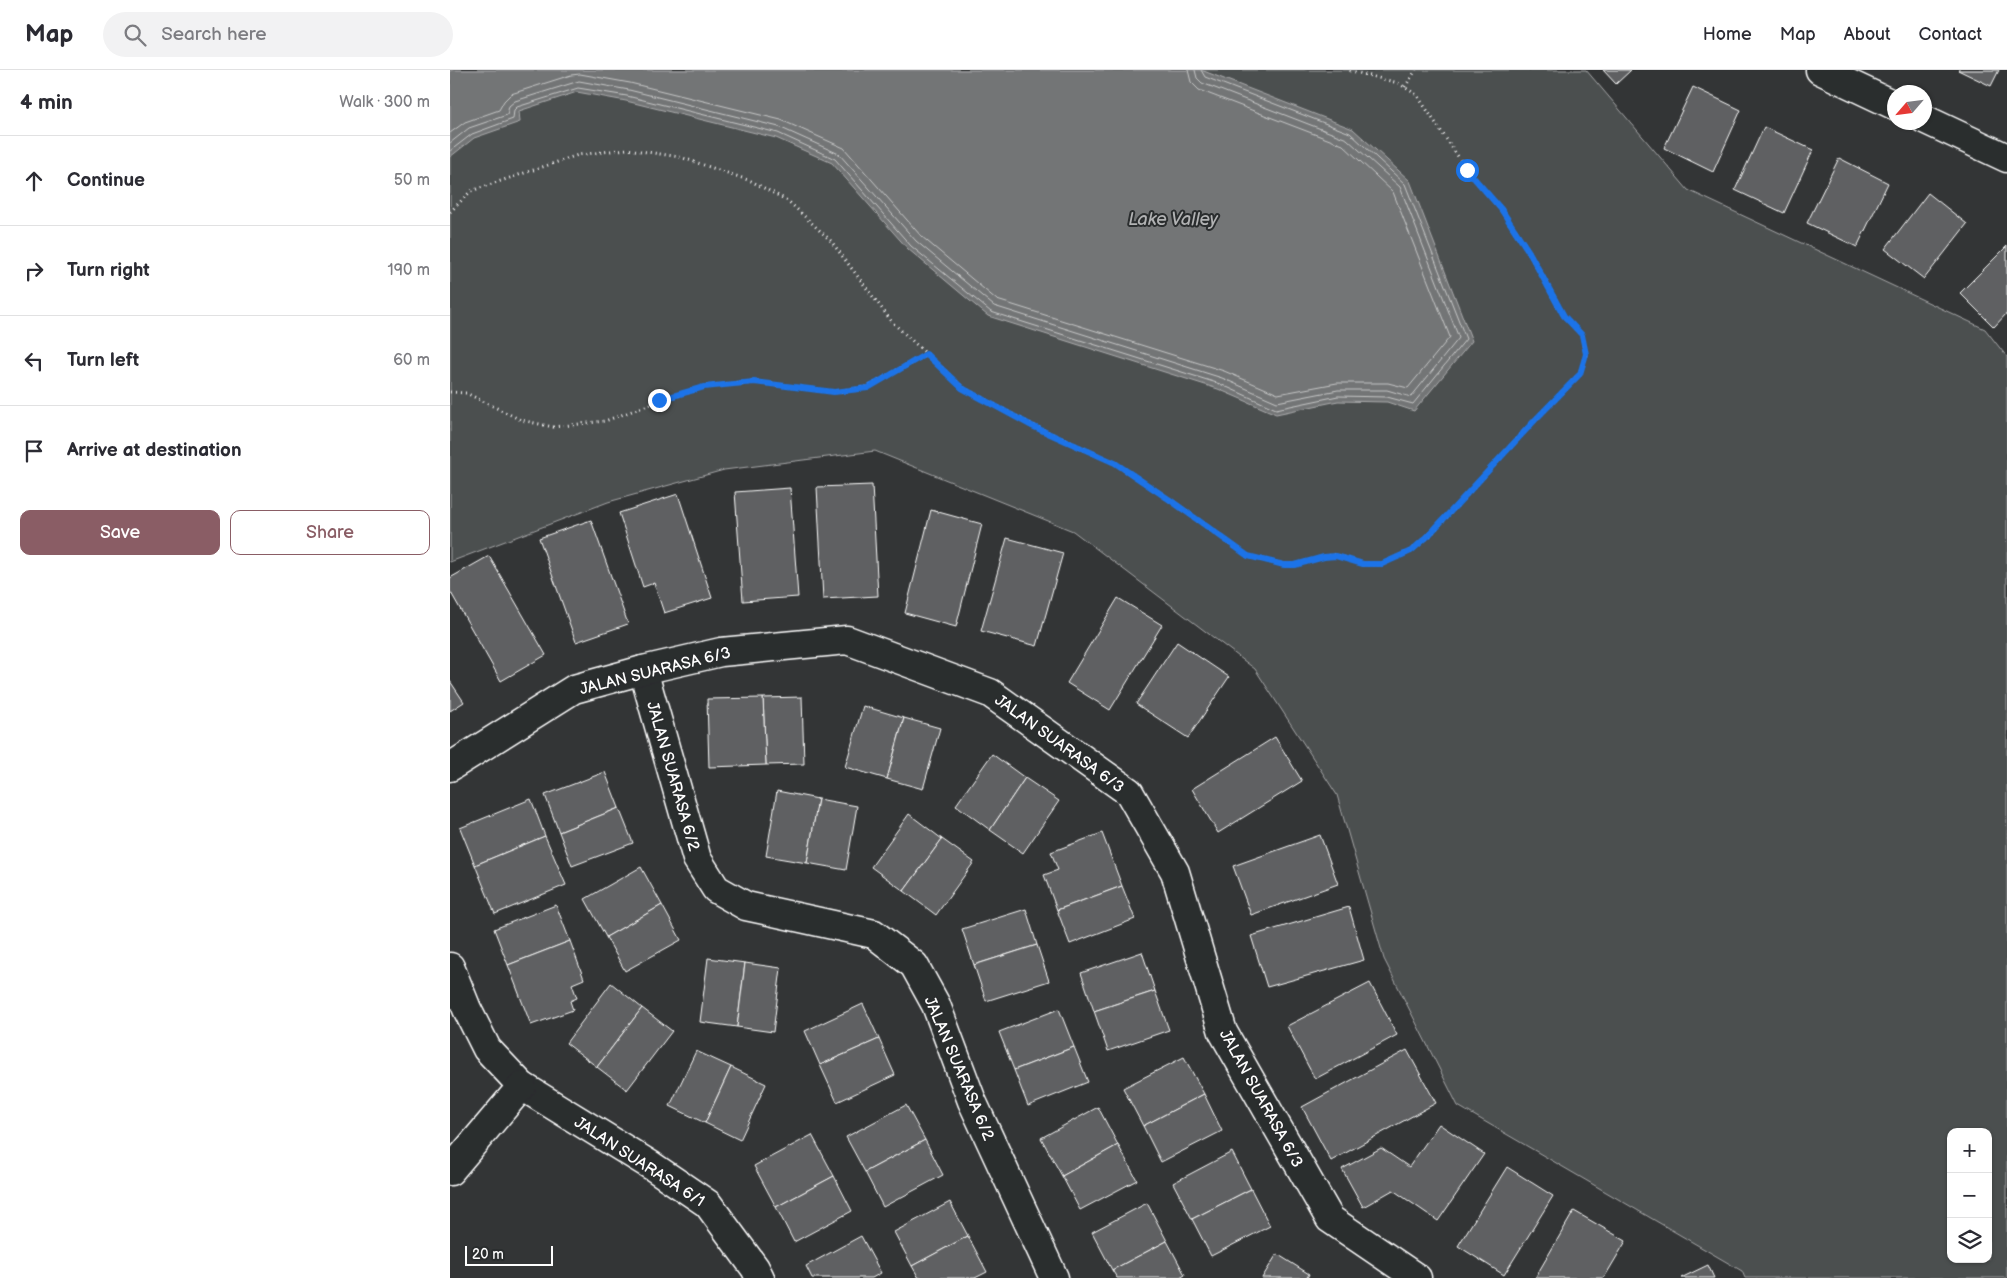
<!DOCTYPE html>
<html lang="en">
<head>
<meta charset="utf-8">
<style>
  body { margin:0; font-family:"Balsamiq Sans",sans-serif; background:#f2f2f3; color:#2b2b33 }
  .controls { position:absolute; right:15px; bottom:15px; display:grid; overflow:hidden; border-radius:10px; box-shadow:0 1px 4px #0004 }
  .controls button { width:45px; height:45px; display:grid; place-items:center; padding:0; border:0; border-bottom:1px solid #e1e1e2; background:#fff; color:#2b2b33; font:25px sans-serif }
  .compass { position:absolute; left:1437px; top:15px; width:45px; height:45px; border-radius:50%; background:#fff; box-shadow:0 1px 4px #0004; rotate:242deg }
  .scale { position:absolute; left:15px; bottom:12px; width:88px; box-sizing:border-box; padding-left:5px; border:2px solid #fff; border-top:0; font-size:14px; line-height:18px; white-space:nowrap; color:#fff; -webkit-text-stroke:4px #2a2d2e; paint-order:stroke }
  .stop { position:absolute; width:15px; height:15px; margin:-11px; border:4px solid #1a73e8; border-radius:50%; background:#fff }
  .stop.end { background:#1a73e8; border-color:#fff; box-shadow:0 1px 5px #0008 }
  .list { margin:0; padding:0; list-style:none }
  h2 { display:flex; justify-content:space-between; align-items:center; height:65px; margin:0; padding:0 20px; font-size:21px }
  h2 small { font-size:16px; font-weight:400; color:#7c7c81 }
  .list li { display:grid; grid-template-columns:32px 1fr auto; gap:15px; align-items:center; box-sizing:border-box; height:90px; padding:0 20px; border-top:1px solid #e1e1e2 }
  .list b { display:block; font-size:19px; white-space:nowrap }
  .list em { font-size:16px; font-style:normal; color:#7c7c81 }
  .actions { display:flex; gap:10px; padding:15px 20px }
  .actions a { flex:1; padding:11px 0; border:1px solid #8a5d65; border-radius:10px; text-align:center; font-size:18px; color:#8a5d65 }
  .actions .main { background:#8a5d65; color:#fff }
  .icon { flex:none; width:28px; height:28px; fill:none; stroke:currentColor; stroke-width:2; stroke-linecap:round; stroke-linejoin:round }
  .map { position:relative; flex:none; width:1557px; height:1208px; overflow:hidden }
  header { display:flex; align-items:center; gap:30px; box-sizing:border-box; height:70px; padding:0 25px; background:#fff; border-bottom:1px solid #e1e1e2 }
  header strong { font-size:24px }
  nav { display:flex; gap:28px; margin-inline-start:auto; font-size:18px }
  .search { width:350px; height:45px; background:#f2f2f3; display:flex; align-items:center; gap:12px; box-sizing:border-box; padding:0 18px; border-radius:28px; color:#7c7c81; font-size:19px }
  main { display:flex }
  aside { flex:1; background:#fff }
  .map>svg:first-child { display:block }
  .green { fill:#4c4f50; stroke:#a6a7a8; fill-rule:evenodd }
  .water { fill:#737576; stroke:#abacad }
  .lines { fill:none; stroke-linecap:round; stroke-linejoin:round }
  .shore { stroke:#c7c8c8; stroke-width:1 }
  .building { fill:#5f6162; stroke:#fff }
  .minor-casing { stroke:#fff; stroke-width:31 }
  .path { stroke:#fff; stroke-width:3; stroke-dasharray:1 4; stroke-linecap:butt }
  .minor { stroke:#2a2d2e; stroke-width:28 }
  .route { stroke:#1a73e8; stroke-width:6 }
  .labels { text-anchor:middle; stroke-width:4; stroke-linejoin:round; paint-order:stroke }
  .street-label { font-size:16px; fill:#fff; stroke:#2a2d2e }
  .water-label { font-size:18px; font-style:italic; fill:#b2b3b4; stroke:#2a2d2e }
</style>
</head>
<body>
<header>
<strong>Map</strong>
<div class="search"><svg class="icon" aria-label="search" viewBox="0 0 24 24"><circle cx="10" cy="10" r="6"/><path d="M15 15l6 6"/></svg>Search here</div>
<nav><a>Home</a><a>Map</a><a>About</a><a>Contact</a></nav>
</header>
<main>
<aside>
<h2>4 min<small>Walk · 300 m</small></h2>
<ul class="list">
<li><svg class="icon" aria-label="ahead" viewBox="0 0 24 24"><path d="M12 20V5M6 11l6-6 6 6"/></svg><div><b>Continue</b></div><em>50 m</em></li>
<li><svg class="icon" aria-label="right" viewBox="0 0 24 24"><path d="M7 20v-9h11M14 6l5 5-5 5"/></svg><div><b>Turn right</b></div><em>190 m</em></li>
<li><svg class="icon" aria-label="left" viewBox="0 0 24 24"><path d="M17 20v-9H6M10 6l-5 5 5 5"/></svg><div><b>Turn left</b></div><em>60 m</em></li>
<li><svg class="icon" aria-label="arrive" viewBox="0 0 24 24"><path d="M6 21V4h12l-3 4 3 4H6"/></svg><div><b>Arrive at destination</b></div></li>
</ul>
<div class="actions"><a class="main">Save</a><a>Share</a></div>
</aside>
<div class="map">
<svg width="1557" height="1208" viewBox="0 0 1557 1208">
  <rect width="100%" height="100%" fill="#333536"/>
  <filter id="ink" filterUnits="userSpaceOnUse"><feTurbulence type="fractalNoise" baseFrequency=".02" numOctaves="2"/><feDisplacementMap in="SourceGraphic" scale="10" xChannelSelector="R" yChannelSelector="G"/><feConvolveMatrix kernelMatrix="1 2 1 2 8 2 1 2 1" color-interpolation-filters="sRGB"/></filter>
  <g filter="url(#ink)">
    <path class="green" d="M 0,0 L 1136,0 L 1238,120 L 1535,259 L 1557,287 L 1557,1208 L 1295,1208 L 1292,1201 L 1008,1036 L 934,889 L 887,725 L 805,599 L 623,461 L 425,381 L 274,400 L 158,432 L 0,492 ZM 1501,1062 L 1538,1062 L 1538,1189 L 1501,1189 Z"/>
    <polygon class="water" points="0,0 751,0 903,59 960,111 1022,271 964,341 937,332 888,331 826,344 768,319 538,246 458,179 382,93 326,68 176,31 127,22 69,41 70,52 24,68 0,87"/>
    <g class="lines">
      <g class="shore">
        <polyline points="0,63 15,52 49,40 54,31 61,24 121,5 130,4 180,13 331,50 394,78 471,166 547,230 774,301 828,324 887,313 938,313 958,318 1000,267 943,122 893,75 749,20 741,12 738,0"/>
        <polyline points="0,73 19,58 57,45 59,36 65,31 129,11 179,20 329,57 389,84 466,171 544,236 772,308 827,332 888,320 937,320 961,327 1009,268 950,117 897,69 752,13 747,8 745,0"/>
        <polyline points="0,81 22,64 63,49 64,40 67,37 128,18 177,26 328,63 385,89 461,176 541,242 770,314 826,339 888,326 937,327 963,334 1016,269 955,114 900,63 755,7 751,0"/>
      </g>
    </g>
    <g class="building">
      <polygon points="1153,0 1181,0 1166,14"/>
      <polygon points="1508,0 1549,0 1541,16"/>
      <polygon points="1243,17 1291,40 1263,102 1214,78"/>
      <polygon points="1314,57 1363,80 1334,143 1285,120"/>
      <polygon points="1389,88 1438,113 1407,177 1357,153"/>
      <polygon points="1478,123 1517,154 1474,209 1435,179"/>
      <polygon points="1557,176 1557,243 1544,257 1510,223"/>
      <polygon points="422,415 428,526 373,529 367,417"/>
      <polygon points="340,418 348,527 293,531 285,422"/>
      <polygon points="228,424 262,528 214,543 204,513 193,517 169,443"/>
      <polygon points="481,440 532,454 506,557 455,543"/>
      <polygon points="141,450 178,554 126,572 89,468"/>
      <polygon points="557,468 613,483 587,576 531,561"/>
      <polygon points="39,486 96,585 51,611 0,521 0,508"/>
      <polygon points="668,528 712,555 660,640 617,613"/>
      <polygon points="727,572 779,607 738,668 686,634"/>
      <polygon points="0,611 14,632 0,641"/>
      <polygon points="352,627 354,694 316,695 313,628"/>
      <polygon points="313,628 316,695 259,697 257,629"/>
      <polygon points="413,636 454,648 437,709 395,697"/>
      <polygon points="454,648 490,658 473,719 437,709"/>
      <polygon points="825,667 852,711 768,763 742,719"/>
      <polygon points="542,684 575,708 540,760 506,735"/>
      <polygon points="155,702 169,738 109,762 95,725"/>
      <polygon points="575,708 609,731 573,783 540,760"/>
      <polygon points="327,721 368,729 357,793 316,786"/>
      <polygon points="81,729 95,766 25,795 10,758"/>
      <polygon points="368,729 407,736 396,800 357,793"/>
      <polygon points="169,738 183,773 122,796 109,762"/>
      <polygon points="459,744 492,769 454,821 421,797"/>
      <polygon points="652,763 672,816 607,840 594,805 608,800 601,782"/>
      <polygon points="870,765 888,814 801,845 783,796"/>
      <polygon points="95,766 116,815 45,844 25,795"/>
      <polygon points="492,769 524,792 486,845 454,821"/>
      <polygon points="191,797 212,835 156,867 135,829"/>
      <polygon points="672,816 685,849 620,874 607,840"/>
      <polygon points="106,835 120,871 58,895 44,859"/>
      <polygon points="212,835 231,870 175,901 156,867"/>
      <polygon points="899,837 914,890 817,917 801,866"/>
      <polygon points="576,839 587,875 524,895 512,859"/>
      <polygon points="120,871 134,909 122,914 127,928 120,931 123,940 81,955 58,895"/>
      <polygon points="587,875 599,911 536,931 524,895"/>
      <polygon points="692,882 705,921 644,941 631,903"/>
      <polygon points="258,888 295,893 287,957 250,952"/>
      <polygon points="295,893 331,898 323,962 287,957"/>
      <polygon points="161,913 192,938 147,997 116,973"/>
      <polygon points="920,913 947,965 865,1009 837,956"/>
      <polygon points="705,921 719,960 658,981 644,941"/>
      <polygon points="413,934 429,969 370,995 355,961"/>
      <polygon points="192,938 222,961 177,1020 147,997"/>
      <polygon points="609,939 624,977 564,1000 549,962"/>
      <polygon points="429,969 445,1005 387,1032 370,995"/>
      <polygon points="624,977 638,1012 578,1036 564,1000"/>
      <polygon points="957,980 986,1033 881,1091 852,1037"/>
      <polygon points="246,981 281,997 255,1053 220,1036"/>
      <polygon points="734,987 754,1024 693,1056 673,1018"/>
      <polygon points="281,997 316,1014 290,1070 255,1053"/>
      <polygon points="754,1024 772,1061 711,1092 693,1056"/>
      <polygon points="456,1035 475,1070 415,1102 396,1067"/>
      <polygon points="648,1037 668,1075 612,1106 591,1068"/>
      <polygon points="989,1054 1034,1084 988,1151 943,1120 913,1137 892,1099 931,1078 959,1097"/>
      <polygon points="362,1065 384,1106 326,1137 304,1096"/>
      <polygon points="475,1070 493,1105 433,1137 415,1102"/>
      <polygon points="668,1075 687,1110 630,1140 612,1106"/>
      <polygon points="782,1082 801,1119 742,1149 723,1113"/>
      <polygon points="1057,1097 1103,1126 1054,1205 1008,1176"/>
      <polygon points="384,1106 402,1141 344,1172 326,1137"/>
      <polygon points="801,1119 820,1156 761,1186 742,1149"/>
      <polygon points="500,1132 518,1166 462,1196 444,1162"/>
      <polygon points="697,1133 717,1171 662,1200 642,1162"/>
      <polygon points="1124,1141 1176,1171 1154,1208 1085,1208"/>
      <polygon points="411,1166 431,1203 422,1208 362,1208 356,1196"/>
      <polygon points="518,1166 537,1202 525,1208 469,1208 462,1196"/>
      <polygon points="717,1171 735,1205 730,1208 667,1208 662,1200"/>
      <polygon points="827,1184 859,1204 857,1208 812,1208"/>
      <polygon points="1258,1195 1264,1208 1231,1208"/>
    </g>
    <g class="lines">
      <defs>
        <g id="minor">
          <polyline points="1370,0 1444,35"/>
          <polyline points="1474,49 1557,88"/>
          <polyline points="193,600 247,789 266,819 296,836 424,864 464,895 486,935 522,1031 604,1208"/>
          <polyline points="0,697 124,619 193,600 271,582 397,570 540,623 679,722 725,802 773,962 880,1149 967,1208"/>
          <polyline points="0,897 17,939 37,979 72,1016 202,1096 258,1134 305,1198 310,1208"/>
          <polyline points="0,1101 72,1016"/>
        </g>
      </defs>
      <use href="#minor" class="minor-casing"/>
      <g class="path">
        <polyline points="955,17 966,0"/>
        <polyline points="0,142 21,121 128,85 177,79 230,87 301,111 338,131 381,171 442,252 513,318 582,355 665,393 720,430 798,486 834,495 845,495 874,487 886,485 913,494 932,494 961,481 979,466 1086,349 1130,304 1136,284 1132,265 1114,246 1079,182 1051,139 1017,100 967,25 948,13 897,0"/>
        <polyline points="0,322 16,323 71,350 103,357 155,351 209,331 254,317 304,312 384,322 418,317 477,284"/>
      </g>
      <use href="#minor" class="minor"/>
    </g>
  </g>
  <g class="lines" filter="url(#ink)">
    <polyline class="route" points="209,330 254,317 304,312 384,322 418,318 476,284 512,318 582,356 665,393 720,430 798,486 834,495 845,495 874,487 886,486 913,494 932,494 961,481 978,466 1086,349 1130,304 1136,284 1132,265 1114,246 1079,182 1051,139 1017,100"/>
  </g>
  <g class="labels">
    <g class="street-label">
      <text transform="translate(205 600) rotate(-14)" y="6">JALAN SUARASA 6/3</text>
      <text transform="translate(610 673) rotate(36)" y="6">JALAN SUARASA 6/3</text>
      <text transform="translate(224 706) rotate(74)" y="6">JALAN SUARASA 6/2</text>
      <text transform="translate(510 998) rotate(67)" y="6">JALAN SUARASA 6/2</text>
      <text transform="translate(812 1028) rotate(61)" y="6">JALAN SUARASA 6/3</text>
      <text transform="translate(190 1091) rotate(33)" y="6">JALAN SUARASA 6/1</text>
    </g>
    <g class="water-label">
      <text x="723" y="155">Lake Valley</text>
    </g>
  </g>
</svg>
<div class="controls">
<button>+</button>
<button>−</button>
<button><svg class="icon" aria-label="layers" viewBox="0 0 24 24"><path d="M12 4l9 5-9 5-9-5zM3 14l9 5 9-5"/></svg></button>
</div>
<svg class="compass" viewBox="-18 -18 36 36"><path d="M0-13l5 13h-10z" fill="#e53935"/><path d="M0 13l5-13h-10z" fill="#7c7c81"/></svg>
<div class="scale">20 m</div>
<div class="stop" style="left:1017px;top:100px"></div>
<div class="stop end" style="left:209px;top:330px"></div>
</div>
</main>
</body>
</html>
